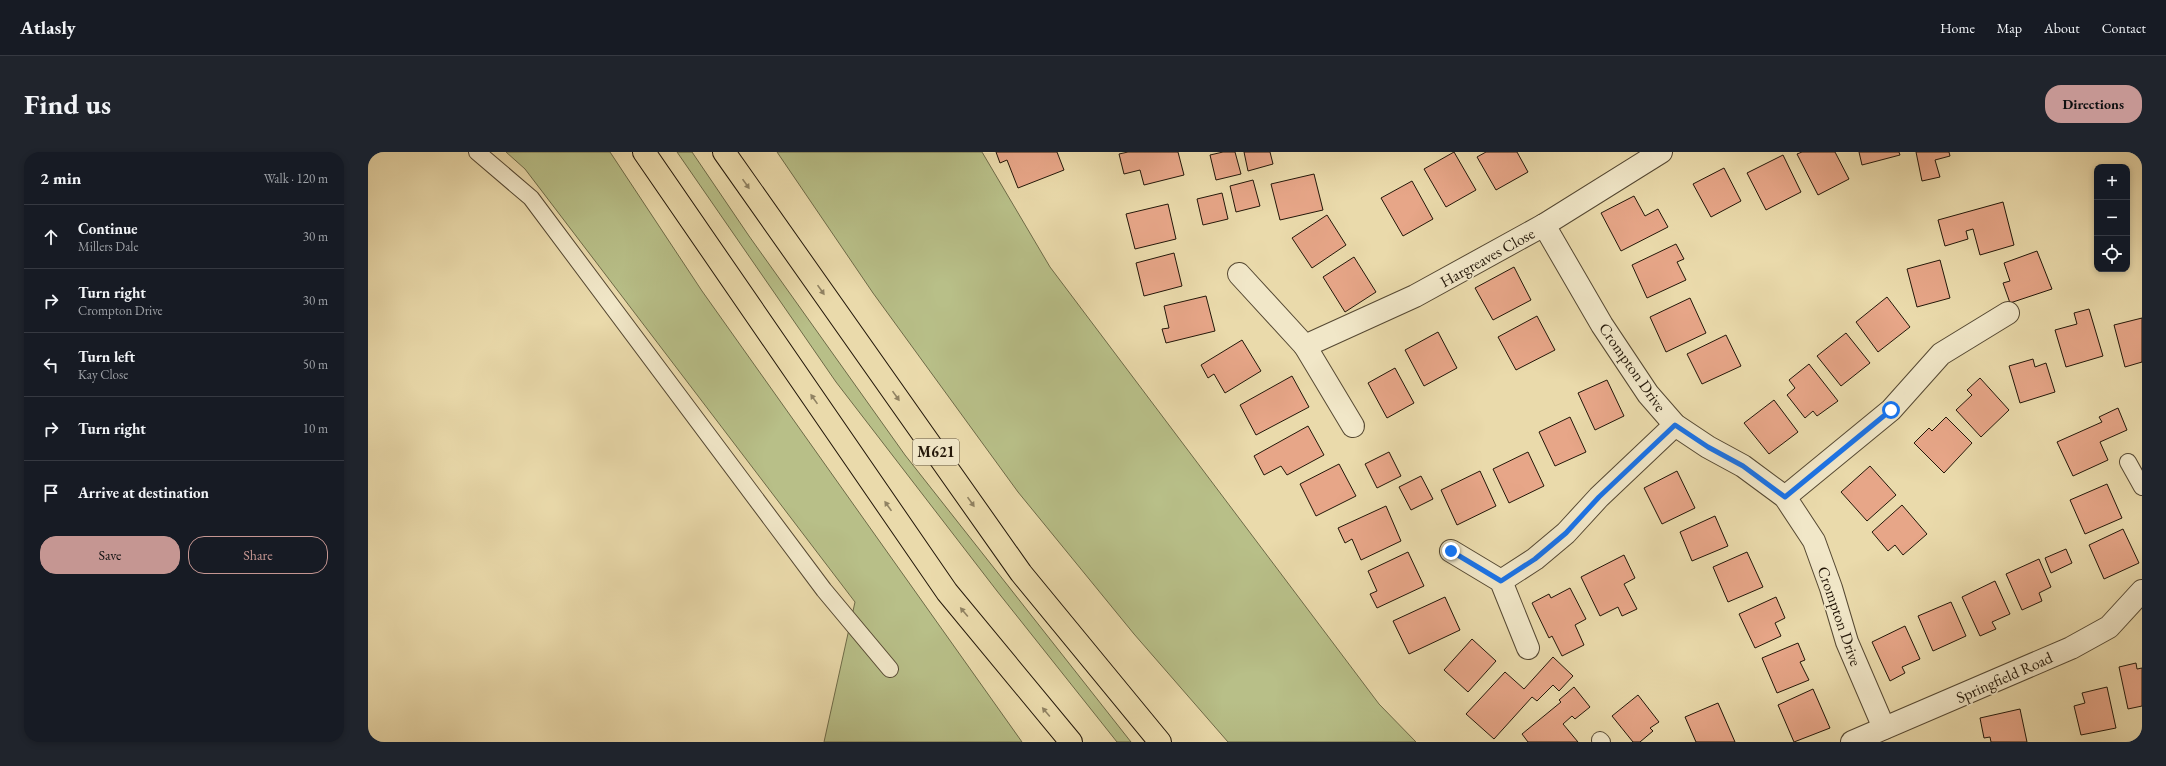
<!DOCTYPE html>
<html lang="en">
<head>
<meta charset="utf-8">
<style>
  body { margin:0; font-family:"EB Garamond",serif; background:#20242c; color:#f1f3f6 }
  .controls { position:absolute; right:12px; top:12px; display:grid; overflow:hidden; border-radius:8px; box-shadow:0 2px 6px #0003 }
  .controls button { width:36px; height:36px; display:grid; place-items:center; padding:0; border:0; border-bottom:1px solid #363941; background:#171b24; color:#f1f3f6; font:20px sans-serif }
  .stop { position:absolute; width:12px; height:12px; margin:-9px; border:3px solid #1a73e8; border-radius:50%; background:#fff }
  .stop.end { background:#1a73e8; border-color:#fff; box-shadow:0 1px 4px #0008 }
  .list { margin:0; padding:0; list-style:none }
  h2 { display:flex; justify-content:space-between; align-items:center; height:52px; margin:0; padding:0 16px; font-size:17px }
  h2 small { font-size:13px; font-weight:400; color:#9ea1a6 }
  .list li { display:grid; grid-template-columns:26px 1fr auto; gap:12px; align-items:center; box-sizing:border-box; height:64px; padding:0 16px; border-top:1px solid #363941 }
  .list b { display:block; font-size:15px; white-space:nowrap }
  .list p { margin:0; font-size:13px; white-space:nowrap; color:#9ea1a6 }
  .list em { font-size:13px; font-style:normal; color:#9ea1a6 }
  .actions { display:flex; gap:8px; padding:12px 16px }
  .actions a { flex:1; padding:9px 0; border:1px solid #c59692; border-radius:16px; text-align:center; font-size:14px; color:#c59692 }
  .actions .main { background:#c59692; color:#111 }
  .icon { flex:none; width:22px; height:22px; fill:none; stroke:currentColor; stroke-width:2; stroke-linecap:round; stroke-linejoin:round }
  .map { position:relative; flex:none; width:1774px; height:590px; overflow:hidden; border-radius:16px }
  header { display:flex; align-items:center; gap:24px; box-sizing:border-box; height:56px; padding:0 20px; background:#171b24; border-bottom:1px solid #363941 }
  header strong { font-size:19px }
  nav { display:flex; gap:22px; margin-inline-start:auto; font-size:14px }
  .intro { display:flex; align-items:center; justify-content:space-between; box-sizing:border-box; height:96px; padding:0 24px }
  h1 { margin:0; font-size:28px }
  .button { padding:10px 18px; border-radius:16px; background:#c59692; color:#111; font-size:14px; font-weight:700 }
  main { display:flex; gap:24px; padding:0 24px }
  aside { flex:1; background:#171b24; border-radius:16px; box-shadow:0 2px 6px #0003 }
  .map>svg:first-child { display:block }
  .green { fill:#b8bf88; stroke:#6e6b48 }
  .building { fill:#e7a688; stroke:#231709 }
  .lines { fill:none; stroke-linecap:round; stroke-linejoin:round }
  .lane-casing { stroke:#554832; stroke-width:18 }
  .street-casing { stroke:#554832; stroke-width:24 }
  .highway-casing { stroke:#231709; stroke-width:24 }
  .lane { stroke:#f1e7c8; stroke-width:16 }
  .street { stroke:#f1e7c8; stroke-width:22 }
  .highway { stroke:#eadaab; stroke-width:22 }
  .oneway { fill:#908262 }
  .route { stroke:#1a73e8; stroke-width:5 }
  .labels { text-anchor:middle; stroke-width:3.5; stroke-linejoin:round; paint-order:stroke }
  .shield { fill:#f1e7c8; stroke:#615542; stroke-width:1 }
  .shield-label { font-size:15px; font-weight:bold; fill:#231709 }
  .street-label { font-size:16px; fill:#231709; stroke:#f1e7c8 }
</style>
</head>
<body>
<header>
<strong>Atlasly</strong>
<nav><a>Home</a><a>Map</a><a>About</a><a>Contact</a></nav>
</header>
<div class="intro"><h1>Find us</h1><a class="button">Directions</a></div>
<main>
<aside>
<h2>2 min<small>Walk · 120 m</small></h2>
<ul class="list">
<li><svg class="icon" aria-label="ahead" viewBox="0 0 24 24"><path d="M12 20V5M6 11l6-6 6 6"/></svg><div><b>Continue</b><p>Millers Dale</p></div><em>30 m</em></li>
<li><svg class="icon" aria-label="right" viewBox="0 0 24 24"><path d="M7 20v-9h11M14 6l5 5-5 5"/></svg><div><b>Turn right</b><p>Crompton Drive</p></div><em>30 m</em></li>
<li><svg class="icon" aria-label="left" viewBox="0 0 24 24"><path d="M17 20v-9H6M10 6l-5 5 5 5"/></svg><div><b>Turn left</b><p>Kay Close</p></div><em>50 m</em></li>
<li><svg class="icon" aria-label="right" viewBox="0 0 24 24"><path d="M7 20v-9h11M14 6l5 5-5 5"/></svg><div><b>Turn right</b></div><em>10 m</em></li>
<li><svg class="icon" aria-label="arrive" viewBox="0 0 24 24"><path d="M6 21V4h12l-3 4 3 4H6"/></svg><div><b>Arrive at destination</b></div></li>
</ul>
<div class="actions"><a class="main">Save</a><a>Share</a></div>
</aside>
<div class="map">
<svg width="1774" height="590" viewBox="0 0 1774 590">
  <rect width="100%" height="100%" fill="#eadaab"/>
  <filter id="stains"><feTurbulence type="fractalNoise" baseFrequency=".005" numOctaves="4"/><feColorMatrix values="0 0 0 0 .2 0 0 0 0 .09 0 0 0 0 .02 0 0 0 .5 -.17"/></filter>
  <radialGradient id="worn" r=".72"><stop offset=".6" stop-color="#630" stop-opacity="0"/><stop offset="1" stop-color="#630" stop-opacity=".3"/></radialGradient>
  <g class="green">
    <polygon points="138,0 242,0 334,139 654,590 456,590 487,450 157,17"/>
    <polygon points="309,0 324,0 381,84 537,303 763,590 749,590 629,439 468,230"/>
    <polygon points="409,0 614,0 682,115 1011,552 1048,590 860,590 766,482 650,340 505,141"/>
  </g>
  <g class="building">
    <polygon points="628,0 689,0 696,18 650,36 639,8 632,11"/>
    <polygon points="760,0 810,0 816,23 776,33 772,18 756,22 751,2"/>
    <polygon points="855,0 867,0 873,22 848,28 842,3"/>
    <polygon points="876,0 902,0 905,12 880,19"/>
    <polygon points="1086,0 1108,38 1078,55 1056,17"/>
    <polygon points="1118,0 1149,0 1160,20 1128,38 1109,5"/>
    <polygon points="1434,0 1467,0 1481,27 1450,43 1429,2"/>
    <polygon points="1491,0 1531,0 1532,3 1494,13"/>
    <polygon points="1548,0 1581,0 1582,4 1567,8 1572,25 1554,29"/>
    <polygon points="1415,3 1433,40 1398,58 1379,21"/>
    <polygon points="1356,16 1373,49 1343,65 1325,32"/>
    <polygon points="946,22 955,58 912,68 903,32"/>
    <polygon points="885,28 892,54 868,60 862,34"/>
    <polygon points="1044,29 1065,67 1035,84 1013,46"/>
    <polygon points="854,41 860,67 835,73 829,47"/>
    <polygon points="1266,44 1277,64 1290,57 1300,75 1253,99 1233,61"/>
    <polygon points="1635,50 1646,93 1612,103 1605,77 1598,79 1600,87 1577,94 1570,68"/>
    <polygon points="800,52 808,87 767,97 758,62"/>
    <polygon points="959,63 978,93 944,116 924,86"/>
    <polygon points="1308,92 1316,107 1309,110 1318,128 1279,146 1264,113"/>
    <polygon points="1669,99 1684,137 1642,151 1635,131 1642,129 1636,111"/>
    <polygon points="806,101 814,134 776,144 768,111"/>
    <polygon points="986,105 1008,140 977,160 955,125"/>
    <polygon points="1572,108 1582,146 1549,155 1539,117"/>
    <polygon points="1146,115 1163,148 1125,168 1107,136"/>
    <polygon points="838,144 847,179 798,191 794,177 801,176 796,154"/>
    <polygon points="1519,145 1542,175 1510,200 1488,170"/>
    <polygon points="1322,146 1338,181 1298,200 1282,165"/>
    <polygon points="1721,157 1735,204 1698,215 1687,178 1709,172 1706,161"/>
    <polygon points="1169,164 1187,198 1148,218 1130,185"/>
    <polygon points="1774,166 1774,210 1757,215 1746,173"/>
    <polygon points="1070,180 1089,216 1056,234 1037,198"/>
    <polygon points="1478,181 1502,211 1473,234 1449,204"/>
    <polygon points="1358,183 1373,214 1334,232 1319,202"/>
    <polygon points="874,188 893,219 857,241 846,222 840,226 833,213"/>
    <polygon points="1665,207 1667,215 1678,211 1687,240 1652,251 1641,214"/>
    <polygon points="1441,212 1470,249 1449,264 1445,259 1437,266 1419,243 1427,236 1421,228"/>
    <polygon points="1027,216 1046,251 1019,266 1000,231"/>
    <polygon points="924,224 941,255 888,283 872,253"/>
    <polygon points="1612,226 1641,258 1613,285 1588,258 1604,243 1599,238"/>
    <polygon points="1239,228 1256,264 1227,278 1210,241"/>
    <polygon points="1406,248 1430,280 1401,302 1376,271"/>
    <polygon points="1750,256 1759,278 1732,290 1740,308 1705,324 1689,290 1734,270 1731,265"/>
    <polygon points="1202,265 1218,300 1187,314 1171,280"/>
    <polygon points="1578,265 1604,291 1576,321 1546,291 1561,276 1564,279"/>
    <polygon points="940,274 956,303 919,323 913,314 896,323 886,304"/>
    <polygon points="1021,300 1033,324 1009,336 997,312"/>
    <polygon points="1160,300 1176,334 1141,351 1125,317"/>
    <polygon points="971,312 988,344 948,364 932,332"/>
    <polygon points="1502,314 1528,343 1499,369 1473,340"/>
    <polygon points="1112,319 1128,354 1089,373 1073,338"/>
    <polygon points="1309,319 1327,356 1294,372 1276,336"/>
    <polygon points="1053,324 1065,347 1043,358 1031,335"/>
    <polygon points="1739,332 1754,366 1717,382 1702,348"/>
    <polygon points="1534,353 1559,382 1535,403 1527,393 1520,399 1504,380"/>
    <polygon points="1018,354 1033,389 993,408 984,387 977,391 970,376"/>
    <polygon points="1347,364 1360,394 1324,409 1312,380"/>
    <polygon points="1755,377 1771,411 1736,427 1721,393"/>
    <polygon points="1698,397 1704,411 1683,421 1677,406"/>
    <polygon points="1040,400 1056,434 1009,456 1002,442 1009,439 1000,419"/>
    <polygon points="1379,400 1395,435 1360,450 1345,415"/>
    <polygon points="1256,403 1267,426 1256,432 1269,457 1254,464 1250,455 1232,464 1213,425"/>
    <polygon points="1671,407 1683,435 1671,441 1674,449 1654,458 1638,422"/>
    <polygon points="1627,429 1642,462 1624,470 1628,477 1612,484 1594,445"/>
    <polygon points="1202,436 1218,467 1207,473 1216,493 1194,504 1184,484 1181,486 1164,451 1181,442 1183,446"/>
    <polygon points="1077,445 1092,478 1041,502 1025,469"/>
    <polygon points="1408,445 1417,466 1407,471 1413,484 1387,496 1371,462"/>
    <polygon points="1583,450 1598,484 1565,499 1550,464"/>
    <polygon points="1537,474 1552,507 1534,515 1537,521 1522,529 1504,490"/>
    <polygon points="1104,487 1128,509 1100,540 1076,518"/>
    <polygon points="1430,491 1437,508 1432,510 1441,528 1409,541 1394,506"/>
    <polygon points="1185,505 1205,524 1191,539 1185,533 1169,549 1164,545 1126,587 1098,562 1137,520 1156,537"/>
    <polygon points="1768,511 1769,517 1774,516 1774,554 1760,557 1751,515"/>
    <polygon points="1206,535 1222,555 1207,567 1204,564 1195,572 1210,590 1160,590 1154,582 1193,550 1191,548"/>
    <polygon points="1739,535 1748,576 1713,583 1706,554 1717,551 1714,541"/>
    <polygon points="1445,537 1462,576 1426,590 1410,553"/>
    <polygon points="1270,543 1291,570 1282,576 1285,579 1272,590 1265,590 1244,564"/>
    <polygon points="1350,551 1367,590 1328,590 1317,565"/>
    <polygon points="1652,557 1659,590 1623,590 1622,585 1616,586 1612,566"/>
  </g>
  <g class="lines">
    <defs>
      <g id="lane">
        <polyline points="109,0 163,46 456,438 522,517"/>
        <polyline points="1760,310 1774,335"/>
        <polyline points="1232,588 1234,590"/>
      </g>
      <g id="street">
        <polyline points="1176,73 1234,173 1280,242 1307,273 1340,295 1375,314 1417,345 1446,389 1463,436 1479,490 1516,576"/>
        <polyline points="871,122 937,194 1047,144 1176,73 1293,0"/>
        <polyline points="937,194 985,274"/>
        <polyline points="1417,345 1523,258 1573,202 1640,161"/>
        <polyline points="1083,399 1133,429 1160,496"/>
        <polyline points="1133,429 1167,407 1198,381 1231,345 1307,273"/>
        <polyline points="1484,590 1703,496 1741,475 1774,439"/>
      </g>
      <g id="highway">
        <polyline points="276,0 579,440 703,590"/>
        <polyline points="356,0 653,421 792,590"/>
      </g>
    </defs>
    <use href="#lane" class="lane-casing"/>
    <use href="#street" class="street-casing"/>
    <use href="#highway" class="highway-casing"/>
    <use href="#lane" class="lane"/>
    <use href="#street" class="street"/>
    <use href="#highway" class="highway"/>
  </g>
  <defs><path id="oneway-solid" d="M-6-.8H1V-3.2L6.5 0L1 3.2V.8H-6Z"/></defs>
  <g class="oneway">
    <use href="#oneway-solid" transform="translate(378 32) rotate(55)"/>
    <use href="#oneway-solid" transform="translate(453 138) rotate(55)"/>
    <use href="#oneway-solid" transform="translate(528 244) rotate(55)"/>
    <use href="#oneway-solid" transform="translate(446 247) rotate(-125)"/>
    <use href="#oneway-solid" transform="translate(603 350) rotate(55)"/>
    <use href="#oneway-solid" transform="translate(520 354) rotate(-125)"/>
    <use href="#oneway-solid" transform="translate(596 460) rotate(-130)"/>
    <use href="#oneway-solid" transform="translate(678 560) rotate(-130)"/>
  </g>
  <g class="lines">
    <polyline class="route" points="1083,399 1133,429 1167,407 1198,381 1231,345 1307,273 1340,295 1375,314 1417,345 1523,258"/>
  </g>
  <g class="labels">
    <rect class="shield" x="545" y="287" width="46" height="26" rx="3"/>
    <g class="shield-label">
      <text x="568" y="305">M621</text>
    </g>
    <g class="street-label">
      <text transform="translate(1119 105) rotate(-29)" y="6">Hargreaves Close</text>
      <text transform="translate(1265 215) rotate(55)" y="6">Crompton Drive</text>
      <text transform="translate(1472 464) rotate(71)" y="6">Crompton Drive</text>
      <text transform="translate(1636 525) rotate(-24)" y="6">Springfield Road</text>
    </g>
  </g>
  <rect width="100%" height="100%" filter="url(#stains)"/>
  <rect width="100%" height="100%" fill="url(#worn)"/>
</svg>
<div class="controls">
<button>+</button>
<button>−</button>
<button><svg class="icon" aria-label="locate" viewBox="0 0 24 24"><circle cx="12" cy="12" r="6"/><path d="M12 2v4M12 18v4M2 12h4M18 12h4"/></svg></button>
</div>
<div class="stop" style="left:1523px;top:258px"></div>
<div class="stop end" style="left:1083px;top:399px"></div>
</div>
</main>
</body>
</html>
